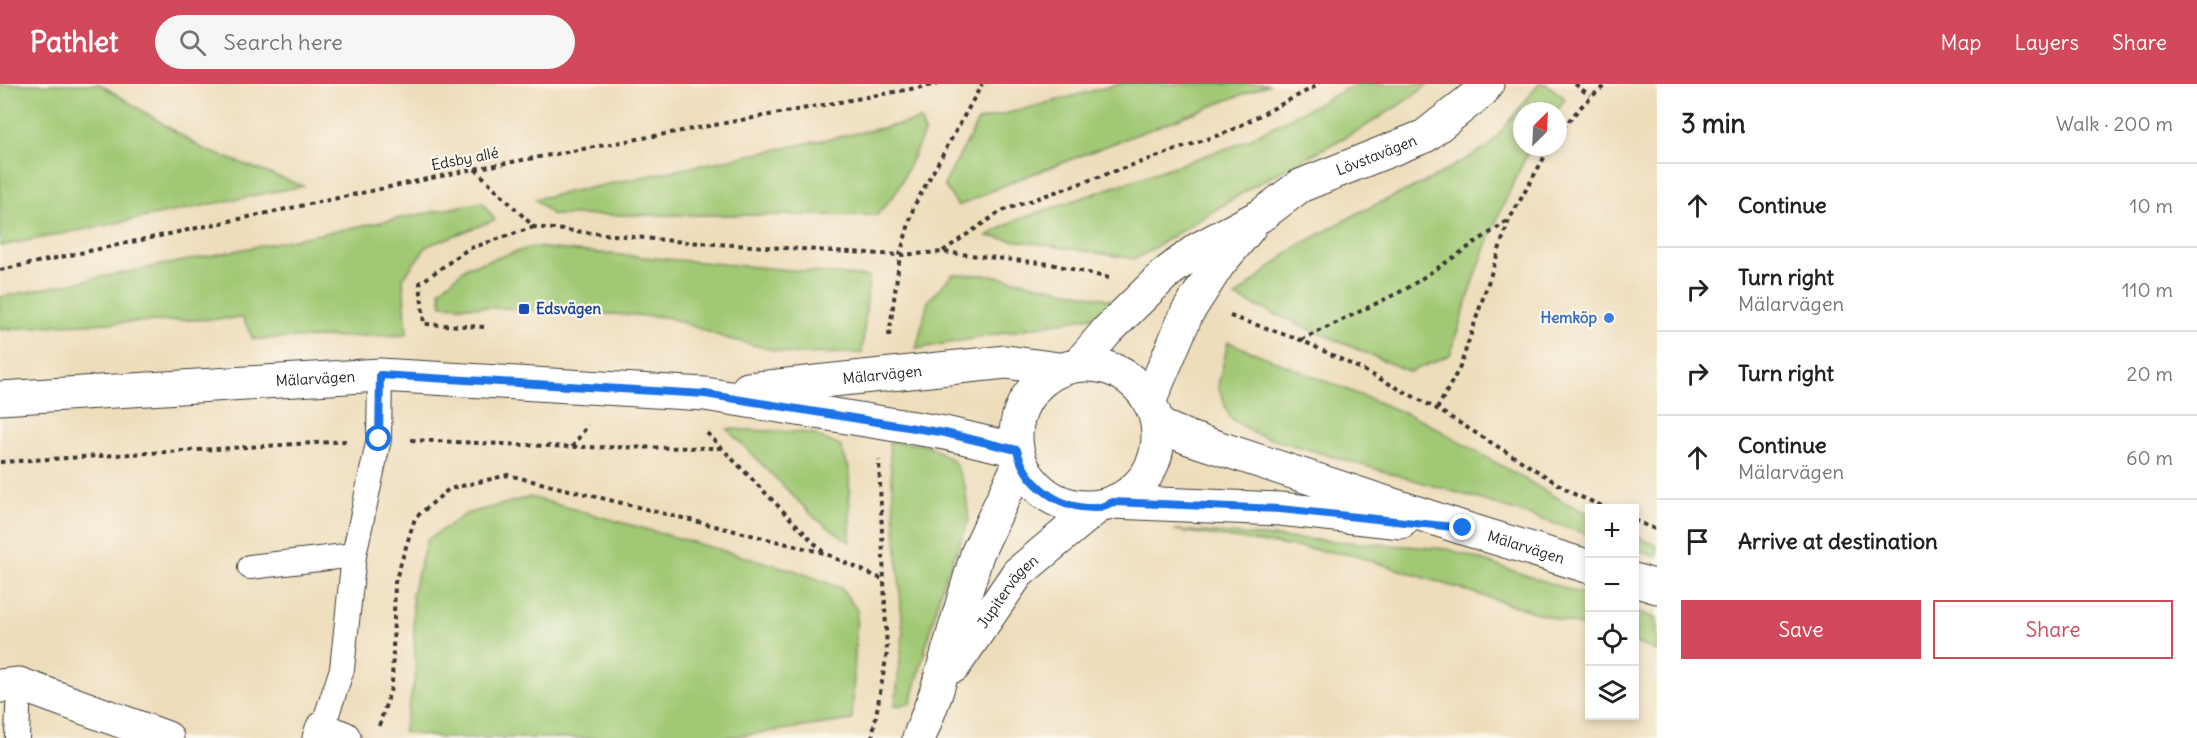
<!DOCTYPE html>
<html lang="en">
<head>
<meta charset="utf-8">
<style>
  body { margin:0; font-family:Delius,sans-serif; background:#f6f6f6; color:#202124 }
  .controls { position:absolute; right:18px; bottom:18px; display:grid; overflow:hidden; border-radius:0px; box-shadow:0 3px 9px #0003 }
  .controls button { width:54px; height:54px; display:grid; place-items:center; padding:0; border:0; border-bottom:2px solid #e0e0e0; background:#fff; color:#202124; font:30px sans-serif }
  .compass { position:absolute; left:1513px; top:18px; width:54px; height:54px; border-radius:50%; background:#fff; box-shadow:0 3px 9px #0003; rotate:24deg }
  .stop { position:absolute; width:18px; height:18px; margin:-14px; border:4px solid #1a73e8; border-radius:50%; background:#fff }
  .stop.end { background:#1a73e8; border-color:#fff; box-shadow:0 2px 6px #0008 }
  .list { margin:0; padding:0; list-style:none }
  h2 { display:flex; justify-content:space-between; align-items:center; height:78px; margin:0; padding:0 24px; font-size:26px }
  h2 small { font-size:20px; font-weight:400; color:#757577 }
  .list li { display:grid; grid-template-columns:39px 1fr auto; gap:18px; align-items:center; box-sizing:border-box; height:84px; padding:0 24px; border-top:2px solid #e0e0e0 }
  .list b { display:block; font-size:22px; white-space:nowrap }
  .list p { margin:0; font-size:20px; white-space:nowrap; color:#757577 }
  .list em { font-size:20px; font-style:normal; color:#757577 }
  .actions { display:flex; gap:12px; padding:18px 24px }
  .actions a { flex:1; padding:14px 0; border:2px solid #d1495b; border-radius:0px; text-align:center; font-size:21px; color:#d1495b }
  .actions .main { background:#d1495b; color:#fff }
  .icon { flex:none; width:33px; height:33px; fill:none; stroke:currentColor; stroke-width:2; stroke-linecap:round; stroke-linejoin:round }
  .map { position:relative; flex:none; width:1657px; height:654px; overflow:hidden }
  header { display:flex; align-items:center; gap:36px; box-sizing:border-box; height:84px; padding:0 30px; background:#d1495b; color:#fff }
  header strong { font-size:28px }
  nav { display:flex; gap:33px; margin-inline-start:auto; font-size:21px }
  .search { width:420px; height:54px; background:#f6f6f6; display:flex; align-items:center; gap:15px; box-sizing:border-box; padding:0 21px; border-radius:33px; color:#757577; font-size:22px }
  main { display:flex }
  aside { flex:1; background:#fff }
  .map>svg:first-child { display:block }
  .green { fill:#a1c974; stroke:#5e7248; stroke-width:1.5 }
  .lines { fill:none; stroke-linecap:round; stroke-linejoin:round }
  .lane-casing { stroke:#3c3934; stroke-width:26 }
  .street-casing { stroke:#3c3934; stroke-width:35 }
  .secondary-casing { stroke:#3c3934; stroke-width:35 }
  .path { stroke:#3c3934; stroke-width:4; stroke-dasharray:4.5 4.5; stroke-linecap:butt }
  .lane { stroke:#fff; stroke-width:24 }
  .street { stroke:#fff; stroke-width:33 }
  .secondary { stroke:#fff; stroke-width:33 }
  .route { stroke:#1a73e8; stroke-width:8 }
  .transit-dot { fill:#1a4fb4; stroke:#fbf7ec; stroke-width:2 }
  .shop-dot { fill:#3f7fe0; stroke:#fbf7ec; stroke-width:2 }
  .labels { text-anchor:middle; stroke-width:4.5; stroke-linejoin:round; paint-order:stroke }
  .street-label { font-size:15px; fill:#1c1c1c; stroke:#fbf7ec }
  .transit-label { font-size:15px; font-weight:bold; fill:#164399; stroke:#fbf7ec; text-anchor:start }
  .shop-label { font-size:15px; font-weight:bold; fill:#366cbe; stroke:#fbf7ec; text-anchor:end }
</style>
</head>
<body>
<header>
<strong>Pathlet</strong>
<div class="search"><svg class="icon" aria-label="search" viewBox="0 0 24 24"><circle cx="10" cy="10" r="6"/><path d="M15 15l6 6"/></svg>Search here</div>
<nav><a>Map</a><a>Layers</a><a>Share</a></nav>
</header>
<main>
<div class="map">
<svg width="1657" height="654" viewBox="0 0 1657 654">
  <rect width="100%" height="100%" fill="#fbf7ec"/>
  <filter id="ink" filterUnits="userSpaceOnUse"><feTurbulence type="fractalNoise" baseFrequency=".0167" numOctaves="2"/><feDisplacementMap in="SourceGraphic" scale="12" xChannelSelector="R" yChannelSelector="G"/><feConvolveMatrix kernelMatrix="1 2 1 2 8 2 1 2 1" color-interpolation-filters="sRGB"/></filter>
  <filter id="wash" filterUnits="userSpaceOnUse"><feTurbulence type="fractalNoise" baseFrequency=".008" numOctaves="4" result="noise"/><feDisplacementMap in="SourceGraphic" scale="24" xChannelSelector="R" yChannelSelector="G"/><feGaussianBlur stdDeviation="1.35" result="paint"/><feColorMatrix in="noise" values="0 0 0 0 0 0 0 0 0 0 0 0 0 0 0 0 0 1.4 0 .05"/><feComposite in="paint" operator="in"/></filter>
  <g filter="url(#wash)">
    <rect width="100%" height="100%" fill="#edb"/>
    <g class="green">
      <polygon points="0,0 100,0 203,65 303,102 0,162"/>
      <polygon points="1119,0 1270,0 1014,97 958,122 944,101 978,37"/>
      <polygon points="1356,0 1428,0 1415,11 1364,43 1252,103 1136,175 987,152 1014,137 1239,60"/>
      <path d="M 1539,0 L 1547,0 L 1565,15 L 1557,27 L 1522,27 L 1522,63 L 1532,63 C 1522,78 1515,96 1507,113 C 1483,164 1467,218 1450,271 L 1410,288 L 1235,213 L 1294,164 L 1360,128 L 1429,96 L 1489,62 Z"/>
      <polygon points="921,36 924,49 897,107 877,131 552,131 535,115"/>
      <polygon points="482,118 495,136 427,162 403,194 407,251 253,255 243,234 58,241 0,246 0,213"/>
      <polygon points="532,163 869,193 862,269 790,270 725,254 667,233 442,221 440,206 467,183"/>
      <polygon points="953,190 990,191 1112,216 1101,231 916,265 928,217"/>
      <polygon points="1228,258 1422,336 1566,419 1589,430 1589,451 1479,415 1255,350 1230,334 1218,302"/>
      <polygon points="727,345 811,349 840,362 849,384 850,458 815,434"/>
      <polygon points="889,358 928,361 953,376 965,402 969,437 943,499 911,619 895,622 903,550"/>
      <polygon points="530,413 796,487 841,504 857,526 852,636 723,654 442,654 403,648 416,590 412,510 427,456 466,430"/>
      <polygon points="1174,446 1448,465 1589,512 1589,545 1352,471"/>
      <polygon points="1635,451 1657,462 1657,473 1635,466"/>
      <polygon points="1635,527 1657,535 1657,567 1635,559"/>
    </g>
  </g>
  <g filter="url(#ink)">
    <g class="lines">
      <defs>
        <g id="lane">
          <polyline points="250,483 354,471"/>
          <polyline points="322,645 342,585 354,471 379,355 380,291"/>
          <polyline points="17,654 19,600"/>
        </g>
        <g id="street">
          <path id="s1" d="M 954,582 L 1018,489 L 1096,424"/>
          <polyline points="0,602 19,600 167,654"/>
          <polyline points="319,654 322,645 344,654"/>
          <polyline points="919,654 936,609 977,470 1020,378"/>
        </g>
        <g id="secondary">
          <path id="s2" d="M 1078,281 L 1107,247 L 1164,191 L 1198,165 L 1260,132 L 1300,102 L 1425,52 L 1482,7 L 1487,0"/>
          <circle cx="1087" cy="352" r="71"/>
          <path id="s3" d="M 748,305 L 1006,278 L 1059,285"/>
          <path id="s4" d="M 0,314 L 380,291 L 705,310 L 945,349 L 1017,366"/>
          <polyline points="1149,318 1187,229 1218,181 1249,144"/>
          <path id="s5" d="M 1158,341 L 1189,354 L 1463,444 L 1590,483"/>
          <polyline points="1113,418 1280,425 1401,438"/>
          <polyline points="1634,496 1657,503"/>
        </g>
      </defs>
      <use href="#lane" class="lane-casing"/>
      <use href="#street" class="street-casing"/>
      <use href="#secondary" class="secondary-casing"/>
      <g class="path">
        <polyline points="1575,0 1590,12"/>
        <path d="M 1558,52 C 1572,31 1587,15 1607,0"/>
        <polyline points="475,85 534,143 684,158 900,171 943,168 1051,180 1109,194"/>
        <polyline points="943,167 1001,127 1230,47 1320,0"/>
        <polyline points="0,186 474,85 938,0"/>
        <polyline points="1230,232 1301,256 1367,288 1437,325 1576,411 1607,424"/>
        <polyline points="484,243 424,240 420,199 468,165 534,143"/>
        <polyline points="889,252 900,171 914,122 982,0"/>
        <polyline points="1301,256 1406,205 1509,136"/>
        <polyline points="1437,325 1460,283 1509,136 1550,63"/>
        <polyline points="707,349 823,468"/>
        <polyline points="411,356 572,363 721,364"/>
        <polyline points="572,363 588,341"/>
        <polyline points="0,378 347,357"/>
        <polyline points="1634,436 1657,446"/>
        <polyline points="379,642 392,601 395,498 415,434 449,405 508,391 824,469 884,496"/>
        <polyline points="872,654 887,569 879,376"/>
      </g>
      <use href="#lane" class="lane"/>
      <use href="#street" class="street"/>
      <use href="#secondary" class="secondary"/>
    </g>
  </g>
  <g class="lines" filter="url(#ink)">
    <path class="route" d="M 379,355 L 380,291 L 705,310 L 945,349 L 1017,366 C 1025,400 1059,425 1095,424 C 1101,424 1108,420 1113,418 L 1280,425 L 1463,444"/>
  </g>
  <rect class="transit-dot" x="518" y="219" width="12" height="12" rx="3"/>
  <circle class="shop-dot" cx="1609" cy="234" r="6"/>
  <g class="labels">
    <g class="street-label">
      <text dy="5" stroke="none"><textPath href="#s2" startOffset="370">Lövstavägen</textPath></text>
      <text transform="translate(465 75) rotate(-11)" y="5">Edsby allé</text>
      <text dy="5" stroke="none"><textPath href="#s3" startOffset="135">Mälarvägen</textPath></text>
      <text dy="5" stroke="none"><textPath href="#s4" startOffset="316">Mälarvägen</textPath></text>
      <text dy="5" stroke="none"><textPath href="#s5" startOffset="388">Mälarvägen</textPath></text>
      <text dy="5" stroke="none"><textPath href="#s1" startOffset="92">Jupitervägen</textPath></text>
    </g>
    <g class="transit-label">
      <text x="536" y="230">Edsvägen</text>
    </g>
    <g class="shop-label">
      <text x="1597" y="239">Hemköp</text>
    </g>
  </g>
</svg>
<div class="controls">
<button>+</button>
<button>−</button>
<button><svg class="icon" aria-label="locate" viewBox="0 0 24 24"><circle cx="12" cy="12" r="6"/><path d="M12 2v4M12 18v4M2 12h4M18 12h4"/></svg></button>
<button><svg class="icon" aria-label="layers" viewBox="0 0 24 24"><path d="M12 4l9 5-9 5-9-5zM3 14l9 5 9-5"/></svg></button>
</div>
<svg class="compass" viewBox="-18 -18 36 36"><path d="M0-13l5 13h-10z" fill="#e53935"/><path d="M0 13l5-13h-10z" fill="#757577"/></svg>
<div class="stop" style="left:379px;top:355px"></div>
<div class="stop end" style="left:1463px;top:444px"></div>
</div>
<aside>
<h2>3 min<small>Walk · 200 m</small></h2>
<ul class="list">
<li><svg class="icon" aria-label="ahead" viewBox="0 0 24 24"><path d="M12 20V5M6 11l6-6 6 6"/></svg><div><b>Continue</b></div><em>10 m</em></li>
<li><svg class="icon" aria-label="right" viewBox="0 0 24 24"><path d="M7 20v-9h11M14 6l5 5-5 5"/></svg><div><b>Turn right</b><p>Mälarvägen</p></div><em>110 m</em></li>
<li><svg class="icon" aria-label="right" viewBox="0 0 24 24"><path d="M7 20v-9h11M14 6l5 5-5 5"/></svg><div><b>Turn right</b></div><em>20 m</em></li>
<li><svg class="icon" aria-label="ahead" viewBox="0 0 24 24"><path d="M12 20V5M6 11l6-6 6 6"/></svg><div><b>Continue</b><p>Mälarvägen</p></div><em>60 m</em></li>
<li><svg class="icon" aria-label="arrive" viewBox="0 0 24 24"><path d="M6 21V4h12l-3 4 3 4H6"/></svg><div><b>Arrive at destination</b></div></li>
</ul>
<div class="actions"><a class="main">Save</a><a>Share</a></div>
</aside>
</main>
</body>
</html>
